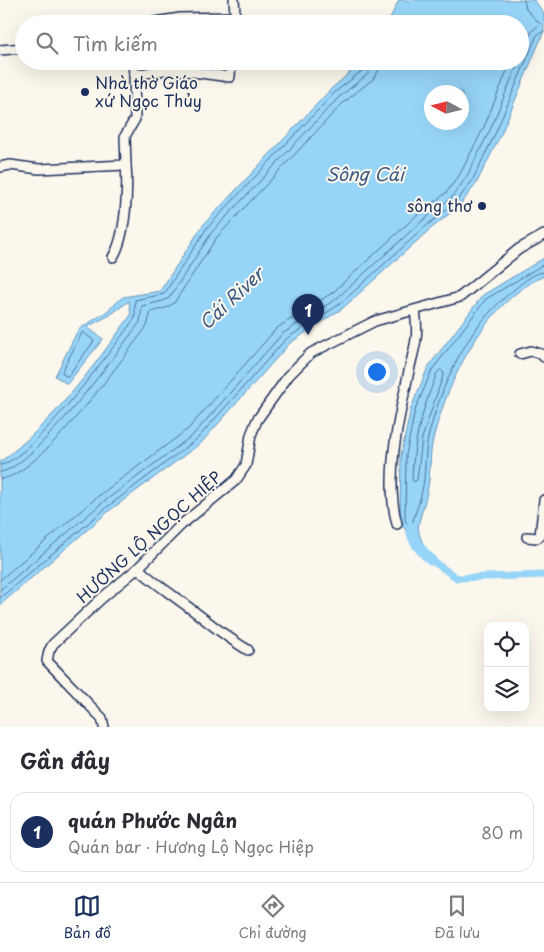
<!DOCTYPE html>
<html lang="vi">
<head>
<meta charset="utf-8">
<style>
  body { margin:0; font-family:"Playpen Sans",sans-serif; background:#f2f2f3; color:#2b2b33 }
  .controls { position:absolute; right:15px; bottom:15px; display:grid; overflow:hidden; border-radius:10px; box-shadow:0 5px 20px #0002 }
  .controls button { width:45px; height:45px; display:grid; place-items:center; padding:0; border:0; border-bottom:1px solid #e1e1e2; background:#fff; color:#2b2b33; font:25px sans-serif }
  .compass { position:absolute; left:424px; top:85px; width:45px; height:45px; border-radius:50%; background:#fff; box-shadow:0 5px 20px #0002; rotate:277deg }
  .you { position:absolute; left:376px; top:371px; width:18px; height:18px; margin:-12px; border:4px solid #fff; border-radius:50%; background:#1a73e8; box-shadow:0 0 0 8px #1a73e833 }
  .badge { display:grid; place-items:center; width:32px; height:32px; border-radius:50%; background:#1b2f5e; color:#fff; font-size:16px; font-weight:700 }
  .pin { position:absolute; translate:-50% -41px; filter:drop-shadow(0 1px 2px #0008) }
  .pin::after { content:''; position:absolute; top:26px; width:18px; height:15px; background:inherit; clip-path:polygon(0 0,100% 0,50% 100%) }
  .list { margin:0; padding:0; list-style:none }
  h2 { display:flex; justify-content:space-between; align-items:center; height:65px; margin:0; padding:0 20px; font-size:21px }
  h2 small { font-size:16px; font-weight:400; color:#7c7c81 }
  .list li { display:grid; grid-template-columns:32px 1fr auto; gap:15px; align-items:center; box-sizing:border-box; height:80px; margin:0 10px 10px; padding:0 10px; border:1px solid #e1e1e2; border-radius:15px }
  .list b { display:block; font-size:19px; white-space:nowrap }
  .list p { margin:0; font-size:16px; white-space:nowrap; color:#7c7c81 }
  .list em { font-size:16px; font-style:normal; color:#7c7c81 }
  .icon { flex:none; width:28px; height:28px; fill:none; stroke:currentColor; stroke-width:2; stroke-linecap:round; stroke-linejoin:round }
  .map { position:relative; flex:none; width:544px; height:727px; overflow:hidden }
  .search { position:absolute; background:#fff; box-shadow:0 5px 20px #0002; left:15px; right:15px; top:15px; height:55px; display:flex; align-items:center; gap:12px; box-sizing:border-box; padding:0 18px; border-radius:28px; color:#7c7c81; font-size:19px }
  .sheet { height:155px; background:#fff }
  nav { display:flex; justify-content:space-around; align-items:center; box-sizing:border-box; height:70px; border-top:1px solid #e1e1e2; background:#fff; font-size:14px; color:#7c7c81 }
  nav a { display:grid; justify-items:center; gap:2px }
  nav .on { color:#1b2f5e }
  .map>svg:first-child { display:block }
  .water { fill:#97d5f8; stroke:#6593ba; fill-rule:evenodd }
  .lines { fill:none; stroke-linecap:round; stroke-linejoin:round }
  .shore { stroke:#4d719c; stroke-width:1 }
  .canal { stroke:#97d5f8; stroke-width:7 }
  .river { stroke:#97d5f8; stroke-width:11 }
  .minor-casing { stroke:#1b2f5e; stroke-width:12 }
  .minor { stroke:#fbf7ec; stroke-width:9 }
  .poi-dot { fill:#1b2f5e; stroke:#fbf7ec; stroke-width:2 }
  .labels { text-anchor:middle; stroke-width:4; stroke-linejoin:round; paint-order:stroke }
  .poi-label { font-size:16px; fill:#1b2f5e; stroke:#fbf7ec; text-anchor:start }
  .street-label { font-size:16px; fill:#1b2f5e; stroke:#fbf7ec }
  .water-label { font-size:18px; font-style:italic; fill:#3a5884; stroke:#fbf7ec }
</style>
</head>
<body>
<div class="map">
<svg width="544" height="727" viewBox="0 0 544 727">
  <rect width="100%" height="100%" fill="#fbf7ec"/>
  <filter id="ink" filterUnits="userSpaceOnUse"><feTurbulence type="fractalNoise" baseFrequency=".02" numOctaves="2"/><feDisplacementMap in="SourceGraphic" scale="10" xChannelSelector="R" yChannelSelector="G"/><feConvolveMatrix kernelMatrix="1 2 1 2 8 2 1 2 1" color-interpolation-filters="sRGB"/></filter>
  <g filter="url(#ink)">
    <g class="water">
      <path d="M 399,0 L 534,0 L 544,13 L 544,31 L 501,134 L 476,184 L 459,206 L 428,231 L 343,308 L 290,343 L 201,443 L 109,511 L 0,605 L 0,462 C 54,422 92,368 131,315 L 129,301 L 110,315 L 87,327 L 103,339 L 67,384 L 55,376 L 78,330 L 106,312 L 123,297 L 160,291 L 203,225 L 331,89 L 363,61 L 520,61 L 520,24 L 387,24 ZM 432,92 L 462,92 L 462,122 L 432,122 Z"/>
      <path d="M 544,258 L 544,276 C 485,302 448,380 433,439 C 429,456 431,475 427,492 C 419,530 411,522 431,560 L 400,523 L 401,455 L 411,408 L 428,367 L 483,295 Z"/>
    </g>
    <g class="lines">
      <g class="shore">
        <polyline points="520,59 532,31 540,24 526,9 524,0"/>
        <path d="M 544,264 L 486,299 L 432,370 L 415,410 L 406,455 L 405,520 L 408,525 L 412,524 C 415,513 420,502 422,491 C 426,474 424,456 428,438 C 441,385 466,329 509,294 C 519,286 531,273 544,272"/>
        <polygon points="83,332 94,341 68,376 65,376 62,372"/>
        <path d="M 441,370 L 444,373 L 422,438 L 417,480 L 414,482 L 412,479 C 413,441 423,408 437,373 Z"/>
        <path d="M 0,465 C 30,462 114,346 135,318 L 135,300 L 164,294 L 207,228 L 334,93 L 363,70 L 367,61"/>
        <path d="M 0,472 C 32,470 119,350 140,322 L 142,306 L 163,301 L 169,298 L 212,232 L 338,98 L 368,74 L 373,61"/>
        <path d="M 0,479 C 38,478 123,358 147,326 L 151,312 L 166,308 L 174,303 L 217,237 L 343,103 L 373,79 L 379,70 L 381,61"/>
        <polyline points="0,580 97,497 188,429 277,328 332,293 415,217 446,193 460,174 484,127 511,61"/>
        <polyline points="0,590 102,503 193,435 282,334 336,299 421,222 451,198 466,178 490,130 519,61"/>
        <polyline points="0,598 106,508 197,439 286,339 340,304 425,227 456,202 472,181 496,132 537,35 544,31"/>
      </g>
      <polyline class="canal" points="431,560 457,578 544,575"/>
      <path class="river" d="M 411,527 C 412,542 421,550 431,560"/>
      <defs>
        <g id="minor">
          <polyline points="142,24 180,18 233,17"/>
          <polyline points="232,24 235,12 234,0"/>
          <polyline points="0,50 24,48"/>
          <polyline points="133,61 134,75"/>
          <polyline points="0,167 10,165 39,169 126,165 125,136 135,119 134,75 170,69 230,77 231,61"/>
          <path d="M 113,257 C 126,236 128,189 126,165"/>
          <polyline points="520,354 531,351 541,354 544,357"/>
          <path d="M 397,524 C 384,477 399,417 409,371 C 415,343 419,340 415,310"/>
          <polyline points="527,537 537,538 540,536 544,500"/>
          <path d="M 138,568 C 155,584 173,595 191,609 C 210,623 227,638 248,650"/>
          <polyline points="104,727 102,718 96,712 47,661 49,651 53,644 102,598 138,568 181,525 236,480 246,465 251,435 257,420 289,375 311,353 375,321 460,297 519,249 544,235"/>
        </g>
      </defs>
      <use href="#minor" class="minor-casing"/>
      <use href="#minor" class="minor"/>
    </g>
  </g>
  <g class="poi-dot">
    <circle cx="85" cy="92" r="5"/>
    <circle cx="482" cy="206" r="5"/>
  </g>
  <g class="labels">
    <g class="poi-label">
      <text x="95" y="89">Nhà thờ Giáo<tspan x="95" dy="18">xứ Ngọc Thủy</tspan></text>
      <text x="472" y="212" text-anchor="end">sông thơ</text>
    </g>
    <g class="street-label">
      <text transform="translate(149 537) rotate(-42)" y="6">HƯƠNG LỘ NGỌC HIỆP</text>
    </g>
    <g class="water-label">
      <text x="365" y="181">Sông Cái</text>
      <text transform="translate(232 299) rotate(-43)" y="6">Cái River</text>
    </g>
  </g>
</svg>
<div class="controls">
<button><svg class="icon" aria-label="locate" viewBox="0 0 24 24"><circle cx="12" cy="12" r="6"/><path d="M12 2v4M12 18v4M2 12h4M18 12h4"/></svg></button>
<button><svg class="icon" aria-label="layers" viewBox="0 0 24 24"><path d="M12 4l9 5-9 5-9-5zM3 14l9 5 9-5"/></svg></button>
</div>
<svg class="compass" viewBox="-18 -18 36 36"><path d="M0-13l5 13h-10z" fill="#e53935"/><path d="M0 13l5-13h-10z" fill="#7c7c81"/></svg>
<div class="you"></div>
<div class="pin badge" style="left:308px;top:335px">1</div>
<div class="search"><svg class="icon" aria-label="search" viewBox="0 0 24 24"><circle cx="10" cy="10" r="6"/><path d="M15 15l6 6"/></svg>Tìm kiếm</div>
</div>
<section class="sheet">
<h2>Gần đây<small></small></h2>
<ul class="list">
<li><span class="badge">1</span><div><b>quán Phước Ngân</b><p>Quán bar · Hương Lộ Ngọc Hiệp</p></div><em>80 m</em></li>
</ul>
</section>
<nav>
<a class="on"><svg class="icon" aria-label="map" viewBox="0 0 24 24"><path d="M3 6l6-2 6 2 6-2v14l-6 2-6-2-6 2zM9 4v14M15 6v14"/></svg>Bản đồ</a>
<a><svg class="icon" aria-label="directions" viewBox="0 0 24 24"><path d="M12 3l9 9-9 9-9-9zM9 14v-3h6M13 9l2 2-2 2"/></svg>Chỉ đường</a>
<a><svg class="icon" aria-label="saved" viewBox="0 0 24 24"><path d="M7 4h10v16l-5-4-5 4z"/></svg>Đã lưu</a>
</nav>
</body>
</html>
